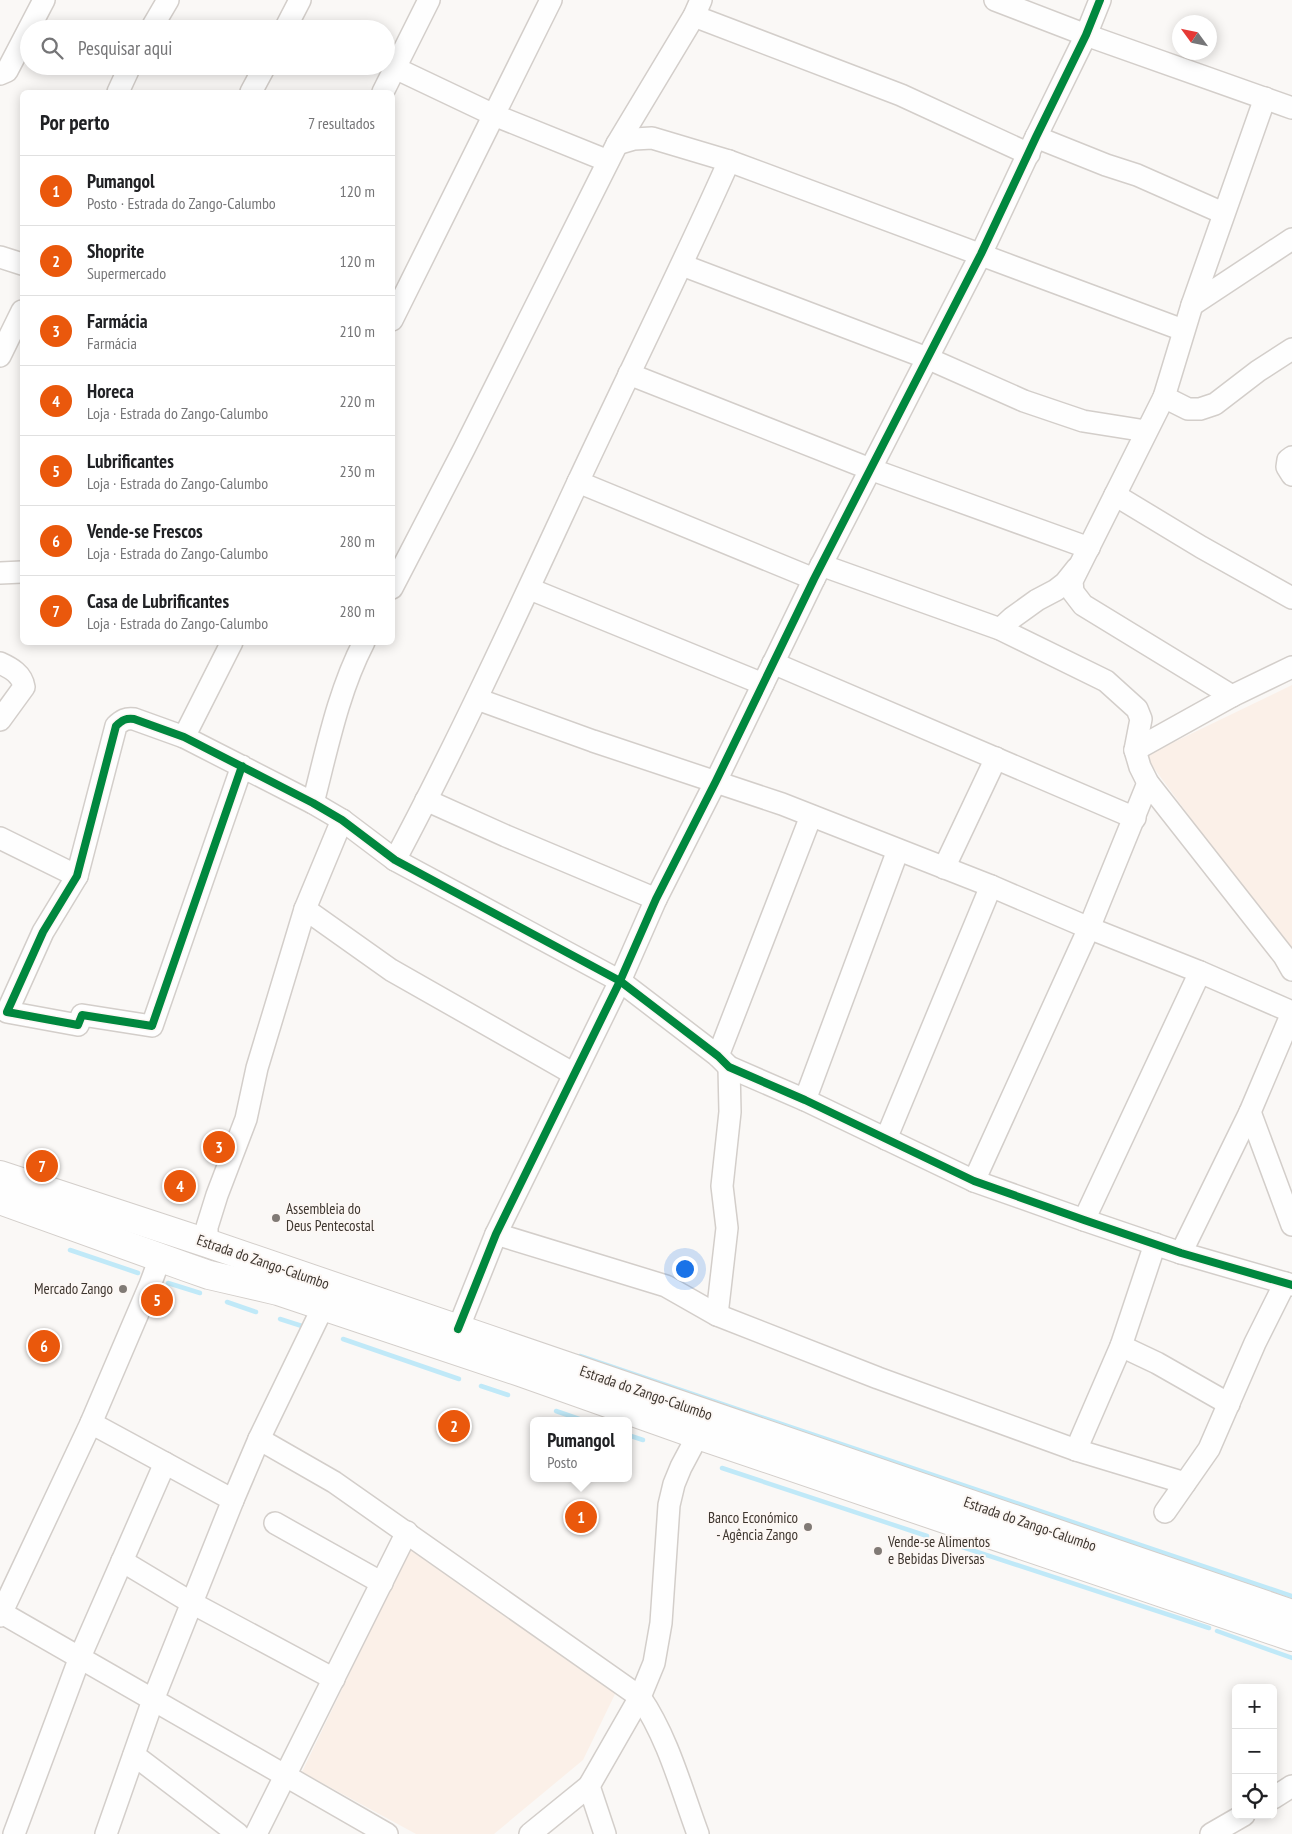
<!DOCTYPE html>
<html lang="pt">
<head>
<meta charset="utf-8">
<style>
  body { margin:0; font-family:"PT Sans Narrow",sans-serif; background:#f2f2f2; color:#202124 }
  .controls { position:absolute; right:15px; bottom:15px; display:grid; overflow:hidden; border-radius:8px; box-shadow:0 2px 12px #0003 }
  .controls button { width:45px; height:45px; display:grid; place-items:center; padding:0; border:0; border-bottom:1px solid #e0e0e0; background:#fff; color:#202124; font:25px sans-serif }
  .compass { position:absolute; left:1172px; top:15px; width:45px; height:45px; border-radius:50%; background:#fff; box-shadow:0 2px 12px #0003; rotate:303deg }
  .you { position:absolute; left:684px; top:1268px; width:18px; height:18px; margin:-12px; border:4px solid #fff; border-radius:50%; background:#1a73e8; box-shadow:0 0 0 8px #1a73e833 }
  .badge { display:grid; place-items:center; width:32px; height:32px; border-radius:50%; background:#ea580c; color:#fff; font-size:16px; font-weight:700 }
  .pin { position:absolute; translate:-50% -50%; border:2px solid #fff; box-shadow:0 1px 5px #0006 }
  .popup { position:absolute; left:530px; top:1417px; width:102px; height:65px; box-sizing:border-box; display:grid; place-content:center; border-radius:8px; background:#fff; filter:drop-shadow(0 1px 4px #0005); font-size:16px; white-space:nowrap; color:#757577 }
  .popup b { font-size:19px; color:#202124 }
  .popup::after { content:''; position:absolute; left:50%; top:100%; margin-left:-10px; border:10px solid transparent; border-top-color:#fff }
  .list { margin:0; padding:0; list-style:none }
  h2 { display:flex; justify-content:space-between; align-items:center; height:65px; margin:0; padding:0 20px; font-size:21px }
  h2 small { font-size:16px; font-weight:400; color:#757577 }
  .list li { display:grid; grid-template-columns:32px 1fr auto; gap:15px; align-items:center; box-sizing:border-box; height:70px; padding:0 20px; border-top:1px solid #e0e0e0 }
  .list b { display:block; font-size:19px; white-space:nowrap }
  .list p { margin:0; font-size:16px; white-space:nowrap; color:#757577 }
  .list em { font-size:16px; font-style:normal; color:#757577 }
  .icon { flex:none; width:28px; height:28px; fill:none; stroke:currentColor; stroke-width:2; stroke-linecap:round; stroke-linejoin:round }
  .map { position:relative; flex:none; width:1292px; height:1834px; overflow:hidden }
  .search { position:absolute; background:#fff; box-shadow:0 2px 12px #0003; left:20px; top:20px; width:375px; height:55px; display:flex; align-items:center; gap:12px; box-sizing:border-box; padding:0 18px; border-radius:28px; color:#757577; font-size:19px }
  .panel { position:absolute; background:#fff; box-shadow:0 2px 12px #0003; left:20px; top:90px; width:375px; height:555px; border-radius:8px }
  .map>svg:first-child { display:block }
  .built { fill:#fbf0e8 }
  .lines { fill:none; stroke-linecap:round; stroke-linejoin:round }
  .stream { stroke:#c0e9f8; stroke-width:4.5 }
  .minor-casing { stroke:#d3ceca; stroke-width:24 }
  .major-casing { stroke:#d3ceca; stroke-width:30 }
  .minor { stroke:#fefefe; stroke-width:21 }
  .major { stroke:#fefefe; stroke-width:28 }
  .cycleway-casing { stroke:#fcf7f4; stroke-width:11 }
  .cycleway { stroke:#00873e; stroke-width:8 }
  .poi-dot { fill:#807a75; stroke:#fcf7f4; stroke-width:2 }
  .labels { text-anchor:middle; stroke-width:4; stroke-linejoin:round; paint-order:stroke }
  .poi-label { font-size:15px; fill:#3e362f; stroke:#fcf7f4; text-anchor:start }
  .street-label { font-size:15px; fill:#3e362f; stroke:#fcf7f4 }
</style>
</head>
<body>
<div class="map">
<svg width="1292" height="1834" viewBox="0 0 1292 1834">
  <rect width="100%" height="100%" fill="#faf8f6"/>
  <g class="built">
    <polygon points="1292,685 1292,956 1145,756"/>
    <polygon points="412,1544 617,1690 583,1760 494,1834 416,1834 302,1772"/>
  </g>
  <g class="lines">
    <g class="stream">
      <polyline points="70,1250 138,1273"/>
      <polyline points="168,1283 200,1293"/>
      <polyline points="227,1302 256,1312"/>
      <polyline points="280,1319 305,1327"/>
      <polyline points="343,1339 459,1379"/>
      <polyline points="580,1356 1292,1596"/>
      <polyline points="481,1386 508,1395"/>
      <polyline points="556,1411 585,1421"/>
      <polyline points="628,1435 643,1440"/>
      <polyline points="722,1468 927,1536"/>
      <polyline points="944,1541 1209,1628"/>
      <polyline points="1217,1631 1292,1658"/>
    </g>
    <defs>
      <g id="minor">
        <polyline points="995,0 1086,35 1292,108"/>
        <polyline points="694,16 901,95 1029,154"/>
        <polyline points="151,29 168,0"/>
        <polyline points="285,29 300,0"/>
        <polyline points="395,68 494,115 608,161"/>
        <polyline points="0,74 7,71 44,0"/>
        <polyline points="118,92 130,66"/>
        <polyline points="251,92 265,66"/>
        <polyline points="383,92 429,0"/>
        <polyline points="1036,137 1106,165 1137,175 1223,213"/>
        <polyline points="617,144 634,139 652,138 729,161 1183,330"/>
        <polyline points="0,257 22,264"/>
        <polyline points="682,265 927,358 1024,401 1083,421 1146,431"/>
        <polyline points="1192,305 1292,239"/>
        <polyline points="392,320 551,0"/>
        <polyline points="0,356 22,311"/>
        <polyline points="629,374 870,469 1089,548"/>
        <polyline points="1164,397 1188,409 1200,409 1215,404 1258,371 1292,349"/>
        <polyline points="1292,457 1288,460 1287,467 1292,475"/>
        <polyline points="578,482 814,579"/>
        <polyline points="1115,495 1201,547 1292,598"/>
        <polyline points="821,565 1000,629 1106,681 1137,709 1141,719 1135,750 1140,767 1148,783 1284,956 1292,970"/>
        <polyline points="0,573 22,572"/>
        <polyline points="392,588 464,449 617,144 694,16 701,0"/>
        <polyline points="530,589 763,684"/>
        <polyline points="1000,629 1012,618 1037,600 1056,590 1065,583 1077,568"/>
        <path d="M 0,663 C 11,668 22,674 24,687 L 0,720"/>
        <polyline points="773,663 1135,818"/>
        <polyline points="1232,696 1083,605 1073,592 1072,581 1164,397 1192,305 1265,98"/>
        <polyline points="477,699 593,741 782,804 991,886 1089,928 1200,972 1292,1012"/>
        <polyline points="184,737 232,642"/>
        <polyline points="1135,750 1232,696 1292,667"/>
        <path d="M 242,766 L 152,1026 L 82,1015 L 78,1025 L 7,1012 L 43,932 L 77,876 L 116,726 C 122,720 126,718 134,719 L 184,737 L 313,803 L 342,820 L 395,860 L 620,981 L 718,1056 L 729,1067 L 805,1100 L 974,1181 L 1084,1220 L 1181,1253 L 1292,1285"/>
        <polyline points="426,800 506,836 656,899"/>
        <path d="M 313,803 C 327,749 338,692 364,642"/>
        <polyline points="0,838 77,876"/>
        <path d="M 395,860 C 461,736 519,609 578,482 C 628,375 681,269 729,161"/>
        <polyline points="944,868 996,758"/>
        <polyline points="305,909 391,970 574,1074"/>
        <polyline points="718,1056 811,816"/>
        <polyline points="805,1100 898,850"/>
        <polyline points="1250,1112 1292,1225"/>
        <polyline points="886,1139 991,886"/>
        <polyline points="974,1181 1089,928 1148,783"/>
        <polyline points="1084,1220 1200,972"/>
        <polyline points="496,1234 666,1286 717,1315 878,1378 1076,1450"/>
        <polyline points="207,1243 207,1227 217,1195 246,1119 257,1068 305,909 342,820"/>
        <polyline points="1155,1244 1121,1346 1076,1450 1185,1483"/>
        <polyline points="1181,1253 1250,1112 1292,1013"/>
        <polyline points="717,1315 727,1228 722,1186 730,1112 729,1067"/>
        <polyline points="458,1329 496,1234 620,981 656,899 716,781 814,579 981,254 1036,137 1086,35 1100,0"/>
        <polyline points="1121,1346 1157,1363 1229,1404"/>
        <polyline points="91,1423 233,1500"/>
        <path d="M 259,1439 L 334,1482 L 640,1697 C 668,1738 681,1788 698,1834"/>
        <polyline points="1165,1512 1209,1449 1255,1343 1285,1283"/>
        <polyline points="275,1523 382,1583"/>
        <polyline points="122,1561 192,1603 334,1679"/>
        <polyline points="2,1613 387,1834"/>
        <polyline points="0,1616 91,1423 150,1285 160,1258"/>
        <polyline points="134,1755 238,1834"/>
        <polyline points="589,1786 605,1834"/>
        <polyline points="1273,1798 1292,1786"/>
        <polyline points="14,1834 80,1657 165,1463"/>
        <polyline points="106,1834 153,1700 233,1500 259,1439 323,1307"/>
        <polyline points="256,1834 407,1532"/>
        <polyline points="530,1834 589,1786 640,1697 654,1663 661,1623 669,1505 674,1484 681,1467 698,1435"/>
        <polyline points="1211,1834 1244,1815"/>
      </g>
      <g id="major">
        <polyline points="0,1175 207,1243 1292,1614"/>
        <polyline points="0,1200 186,1267 209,1275 278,1291 520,1372 698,1435 1292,1637"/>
      </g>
    </defs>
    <use href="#minor" class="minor-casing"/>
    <use href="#major" class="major-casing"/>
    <use href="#minor" class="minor"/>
    <use href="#major" class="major"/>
    <defs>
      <g id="cycleway">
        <path d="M 242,766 L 152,1026 L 82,1015 L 78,1025 L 7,1012 L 43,932 L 77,876 L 116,726 C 122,720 126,718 134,719 L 184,737 L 313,803 L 342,820 L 395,860 L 620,981 L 718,1056 L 729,1067 L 805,1100 L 974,1181 L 1084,1220 L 1181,1253 L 1292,1285"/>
        <polyline points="458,1329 496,1234 620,981 656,899 716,781 814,579 981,254 1036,137 1086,35 1100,0"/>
      </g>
    </defs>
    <use href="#cycleway" class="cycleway-casing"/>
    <use href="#cycleway" class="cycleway"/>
  </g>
  <g class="poi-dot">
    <circle cx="276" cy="1218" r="5"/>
    <circle cx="123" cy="1289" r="5"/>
    <circle cx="808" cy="1527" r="5"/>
    <circle cx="878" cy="1551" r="5"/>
  </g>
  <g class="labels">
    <g class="poi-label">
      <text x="286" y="1214">Assembleia do<tspan x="286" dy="17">Deus Pentecostal</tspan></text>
      <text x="113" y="1294" text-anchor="end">Mercado Zango</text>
      <text x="798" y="1523" text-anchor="end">Banco Económico<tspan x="798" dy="17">- Agência Zango</tspan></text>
      <text x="888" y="1547">Vende-se Alimentos<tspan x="888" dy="17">e Bebidas Diversas</tspan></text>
    </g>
    <g class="street-label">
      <text transform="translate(263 1262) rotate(19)" y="5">Estrada do Zango-Calumbo</text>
      <text transform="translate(646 1393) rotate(19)" y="5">Estrada do Zango-Calumbo</text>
      <text transform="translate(1030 1524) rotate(19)" y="5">Estrada do Zango-Calumbo</text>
    </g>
  </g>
</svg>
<div class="controls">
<button>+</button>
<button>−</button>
<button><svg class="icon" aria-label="locate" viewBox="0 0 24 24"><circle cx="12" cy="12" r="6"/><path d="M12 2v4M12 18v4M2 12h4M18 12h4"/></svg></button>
</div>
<svg class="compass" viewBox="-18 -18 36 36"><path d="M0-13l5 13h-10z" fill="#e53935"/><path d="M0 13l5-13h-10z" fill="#757577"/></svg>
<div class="you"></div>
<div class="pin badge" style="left:581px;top:1517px">1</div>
<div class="popup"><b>Pumangol</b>Posto</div>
<div class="pin badge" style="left:454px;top:1426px">2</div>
<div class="pin badge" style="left:219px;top:1147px">3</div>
<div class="pin badge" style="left:180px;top:1186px">4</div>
<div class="pin badge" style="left:157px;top:1300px">5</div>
<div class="pin badge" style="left:44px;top:1346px">6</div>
<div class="pin badge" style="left:42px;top:1166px">7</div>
<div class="search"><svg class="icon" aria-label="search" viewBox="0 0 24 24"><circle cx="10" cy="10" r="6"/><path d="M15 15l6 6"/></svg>Pesquisar aqui</div>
<section class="panel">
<h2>Por perto<small>7 resultados</small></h2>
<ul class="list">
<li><span class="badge">1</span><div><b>Pumangol</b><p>Posto · Estrada do Zango-Calumbo</p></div><em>120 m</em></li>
<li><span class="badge">2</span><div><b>Shoprite</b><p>Supermercado</p></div><em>120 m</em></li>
<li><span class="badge">3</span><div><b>Farmácia</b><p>Farmácia</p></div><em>210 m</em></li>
<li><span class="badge">4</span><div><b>Horeca</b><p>Loja · Estrada do Zango-Calumbo</p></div><em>220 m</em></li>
<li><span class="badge">5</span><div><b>Lubrificantes</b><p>Loja · Estrada do Zango-Calumbo</p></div><em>230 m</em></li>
<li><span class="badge">6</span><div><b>Vende-se Frescos</b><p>Loja · Estrada do Zango-Calumbo</p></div><em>280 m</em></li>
<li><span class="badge">7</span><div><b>Casa de Lubrificantes</b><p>Loja · Estrada do Zango-Calumbo</p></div><em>280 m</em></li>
</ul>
</section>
</div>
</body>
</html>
